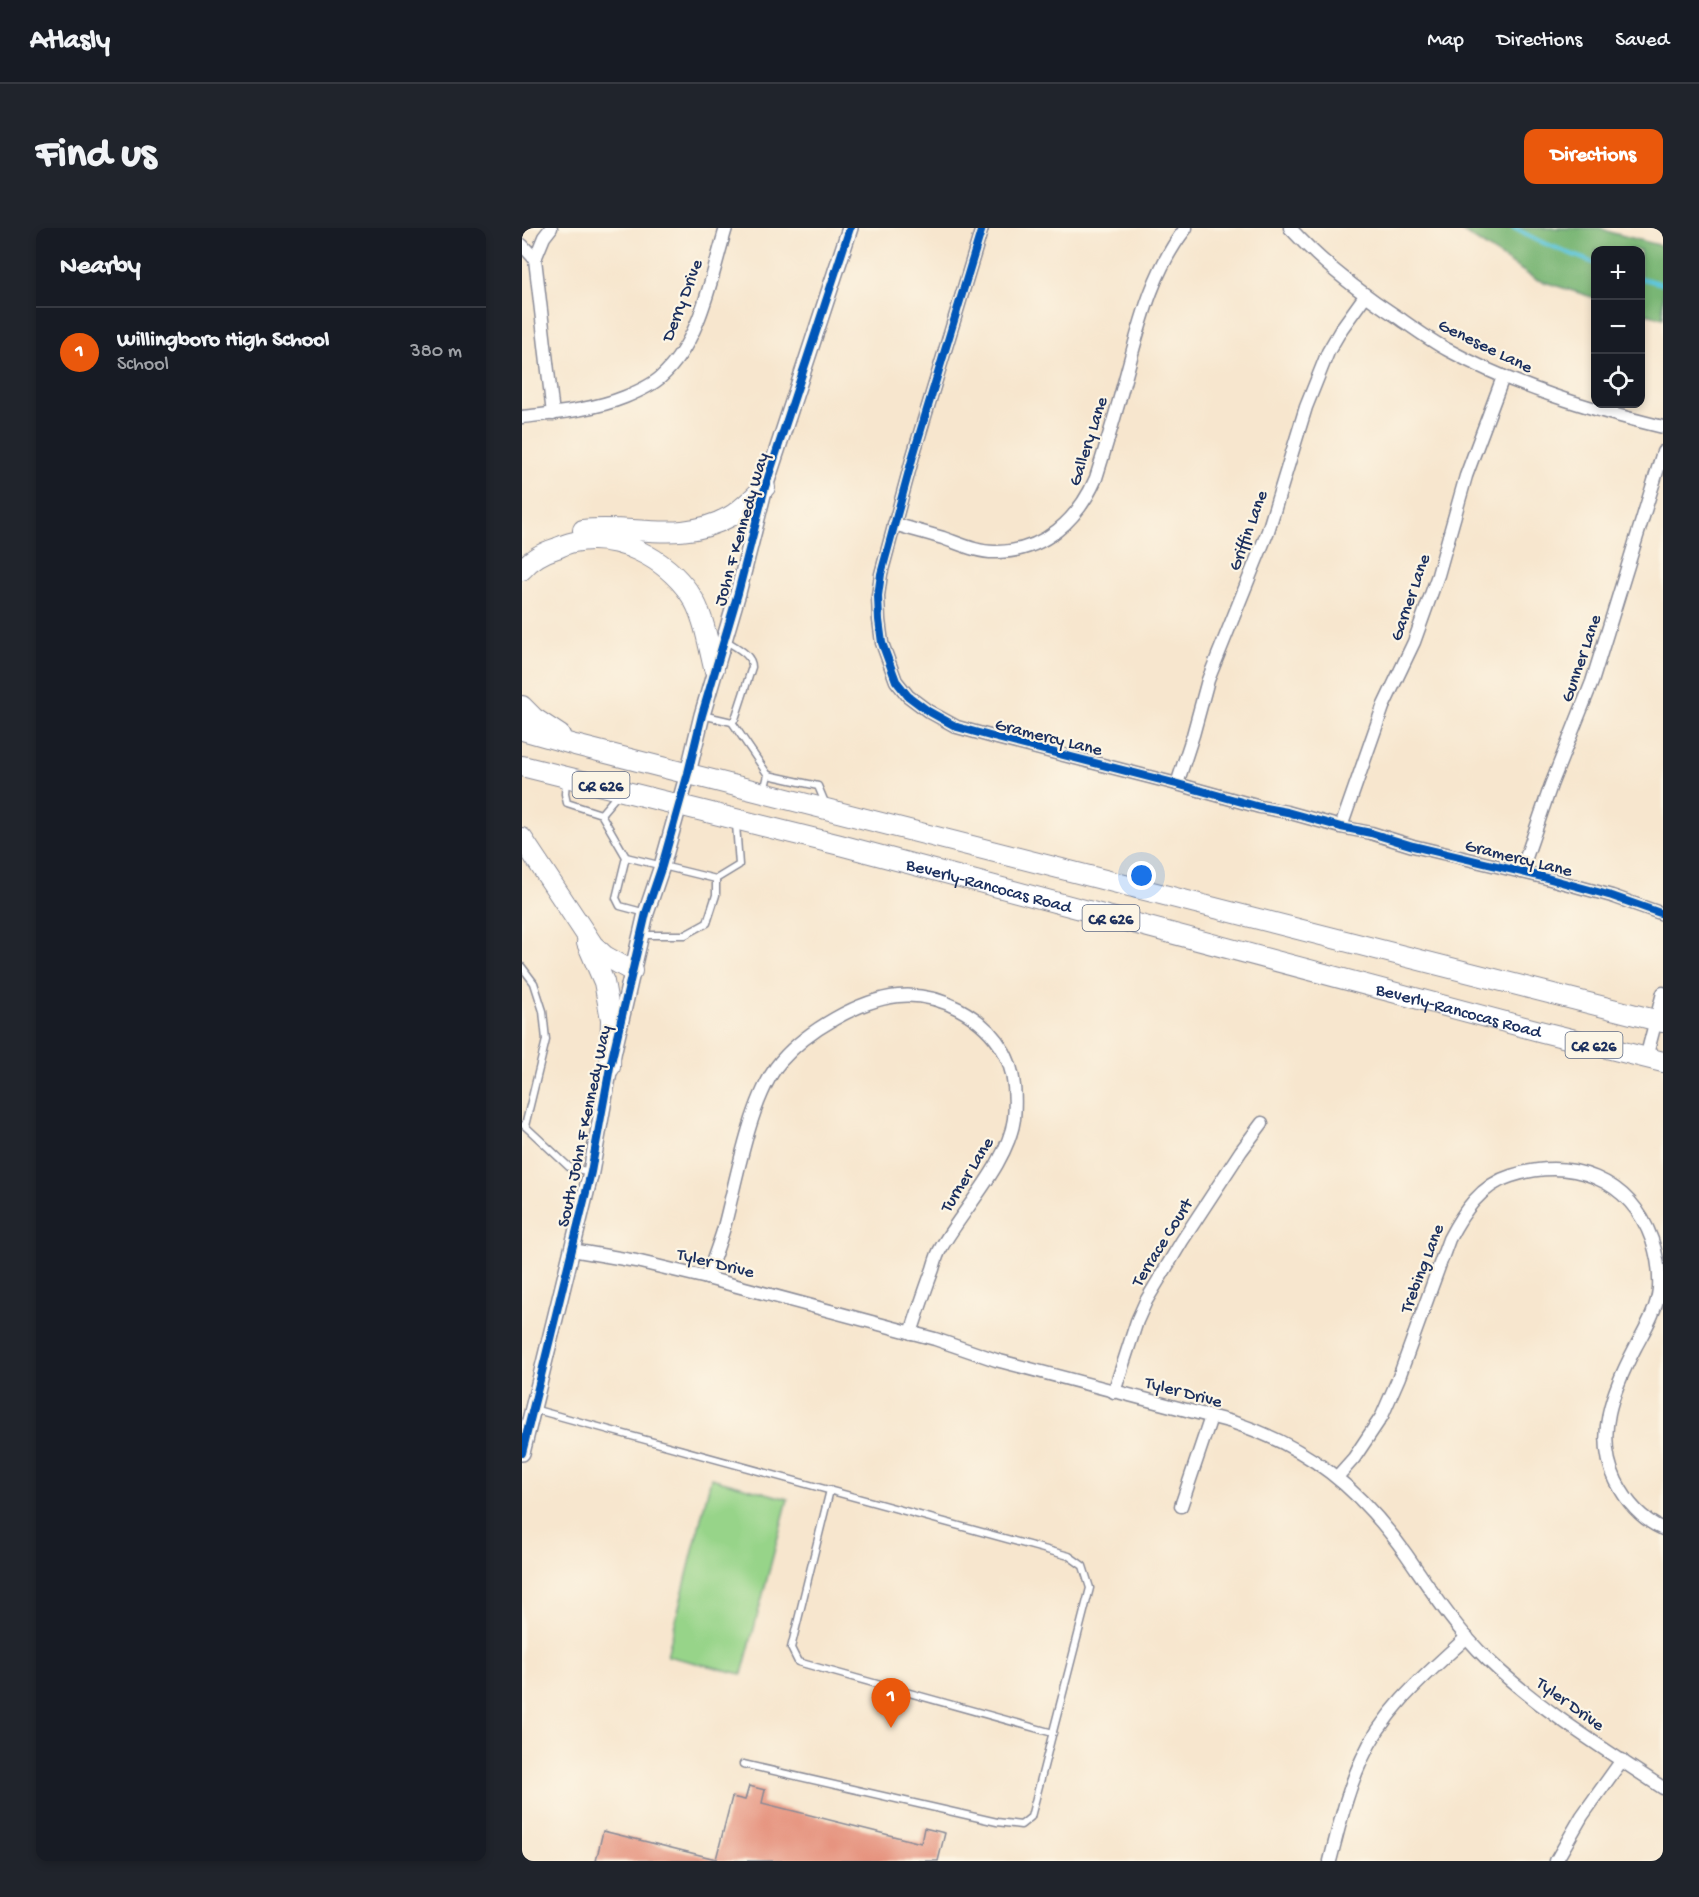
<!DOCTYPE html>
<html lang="en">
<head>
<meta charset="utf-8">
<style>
  body { margin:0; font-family:"Gochi Hand",sans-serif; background:#20242c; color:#f1f3f6 }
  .controls { position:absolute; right:18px; top:18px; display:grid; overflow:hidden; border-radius:12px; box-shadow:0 3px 9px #0003 }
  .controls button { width:54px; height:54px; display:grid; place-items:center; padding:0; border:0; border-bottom:2px solid #363941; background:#171b24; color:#f1f3f6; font:30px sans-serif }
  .you { position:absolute; left:620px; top:648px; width:21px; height:21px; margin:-15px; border:4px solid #fff; border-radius:50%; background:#1a73e8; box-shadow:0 0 0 9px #1a73e833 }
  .badge { display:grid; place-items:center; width:39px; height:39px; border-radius:50%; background:#ea580c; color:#fff; font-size:20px; font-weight:700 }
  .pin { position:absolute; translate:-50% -50px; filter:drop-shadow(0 2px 3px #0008) }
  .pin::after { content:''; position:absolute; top:32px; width:21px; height:18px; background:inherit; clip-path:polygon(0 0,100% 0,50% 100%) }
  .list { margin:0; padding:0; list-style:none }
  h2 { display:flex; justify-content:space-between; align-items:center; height:78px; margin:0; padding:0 24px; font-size:26px }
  h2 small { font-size:20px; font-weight:400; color:#9ea1a6 }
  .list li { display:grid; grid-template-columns:39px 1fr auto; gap:18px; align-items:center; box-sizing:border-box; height:90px; padding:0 24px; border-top:2px solid #363941 }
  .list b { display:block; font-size:22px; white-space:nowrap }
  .list p { margin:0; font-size:20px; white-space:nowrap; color:#9ea1a6 }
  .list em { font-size:20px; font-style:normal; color:#9ea1a6 }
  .icon { flex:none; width:33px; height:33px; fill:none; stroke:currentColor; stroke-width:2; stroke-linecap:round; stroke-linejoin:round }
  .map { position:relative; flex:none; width:1141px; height:1633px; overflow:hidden; border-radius:12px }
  header { display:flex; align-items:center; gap:36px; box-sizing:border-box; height:84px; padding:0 30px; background:#171b24; border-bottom:2px solid #363941 }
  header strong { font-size:28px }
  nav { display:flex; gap:33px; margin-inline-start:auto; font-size:21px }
  .intro { display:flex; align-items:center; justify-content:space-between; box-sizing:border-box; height:144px; padding:0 36px }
  h1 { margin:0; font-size:42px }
  .button { padding:15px 27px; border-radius:12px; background:#ea580c; color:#fff; font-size:21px; font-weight:700 }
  main { display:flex; gap:36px; padding:0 36px }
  aside { flex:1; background:#171b24; border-radius:12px; box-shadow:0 3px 9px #0003 }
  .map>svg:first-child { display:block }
  .green { fill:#97d489; stroke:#598274; stroke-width:1.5 }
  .forest { fill:#79b675; stroke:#4a726a; stroke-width:1.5 }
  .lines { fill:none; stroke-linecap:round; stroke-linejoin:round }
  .stream { stroke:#5fc6dc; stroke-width:4.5 }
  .building { fill:#e69480 }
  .service-casing { stroke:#898a96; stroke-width:9 }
  .minor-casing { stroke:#898a96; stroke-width:15 }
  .tertiary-casing { stroke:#898a96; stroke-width:18 }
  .primary-casing { stroke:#898a96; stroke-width:22 }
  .service { stroke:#fff; stroke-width:6 }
  .minor { stroke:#fff; stroke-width:12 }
  .tertiary { stroke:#fff; stroke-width:15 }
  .primary { stroke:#fff; stroke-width:20 }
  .cycleway-casing { stroke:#fcf5e5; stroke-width:11 }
  .cycleway { stroke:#0057b8; stroke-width:8 }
  .labels { text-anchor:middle; stroke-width:4.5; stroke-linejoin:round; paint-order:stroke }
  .shield { fill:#fcf5e5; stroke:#5e6a86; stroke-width:1.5 }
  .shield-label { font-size:16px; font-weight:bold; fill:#1b2f5e }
  .street-label { font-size:18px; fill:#1b2f5e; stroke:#fcf5e5 }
</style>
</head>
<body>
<header>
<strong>Atlasly</strong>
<nav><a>Map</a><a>Directions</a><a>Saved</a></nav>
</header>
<div class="intro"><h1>Find us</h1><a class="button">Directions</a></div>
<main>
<aside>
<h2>Nearby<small></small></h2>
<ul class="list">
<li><span class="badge">1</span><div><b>Willingboro High School</b><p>School</p></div><em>380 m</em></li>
</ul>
</aside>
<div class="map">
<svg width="1141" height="1633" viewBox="0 0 1141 1633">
  <rect width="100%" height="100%" fill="#fcf5e5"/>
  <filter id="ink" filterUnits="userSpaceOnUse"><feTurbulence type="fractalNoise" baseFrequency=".0167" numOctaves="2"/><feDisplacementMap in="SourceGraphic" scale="12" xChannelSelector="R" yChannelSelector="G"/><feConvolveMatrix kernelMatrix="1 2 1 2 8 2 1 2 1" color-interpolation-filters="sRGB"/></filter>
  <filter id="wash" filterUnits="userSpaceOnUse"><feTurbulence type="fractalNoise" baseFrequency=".008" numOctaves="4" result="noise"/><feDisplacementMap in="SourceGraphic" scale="24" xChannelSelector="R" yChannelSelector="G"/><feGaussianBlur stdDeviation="1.35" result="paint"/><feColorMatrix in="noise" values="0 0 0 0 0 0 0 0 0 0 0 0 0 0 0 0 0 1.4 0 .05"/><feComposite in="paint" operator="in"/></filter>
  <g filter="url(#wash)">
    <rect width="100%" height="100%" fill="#f7e6ce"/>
    <polygon class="green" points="189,1250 266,1271 220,1446 145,1428"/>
    <polygon class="forest" points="935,0 1078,0 1091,5 1141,18 1141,90 1119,84 1118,22 1074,22 1073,70 1013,51"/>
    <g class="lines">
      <g class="stream">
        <polyline points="992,0 1017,13 1074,36"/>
        <polyline points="1118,50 1141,56"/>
      </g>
    </g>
    <g id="blocks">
      <polygon class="building" points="227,1558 243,1562 240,1575 399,1615 402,1600 423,1605 416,1633 74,1633 81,1603 194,1631 210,1569 223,1572"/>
    </g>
  </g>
  <g filter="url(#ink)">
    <use href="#blocks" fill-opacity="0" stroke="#898a96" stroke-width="1.5"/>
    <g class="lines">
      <defs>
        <g id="service">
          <path d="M 180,487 L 210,494 L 213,491 L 230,439 C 230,426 213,419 203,412"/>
          <polyline points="210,494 246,547 242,563"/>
          <polyline points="246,547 296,558 304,577"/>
          <polyline points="44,553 43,566 45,575 79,586 104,629"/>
          <polyline points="79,586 96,566"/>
          <polyline points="194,651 217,637 214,596"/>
          <polyline points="120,707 163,707 185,695 194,667 194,651 104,629 94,670 98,678 124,685"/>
          <polyline points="0,739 12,755 21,783 24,812 3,898"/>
          <polyline points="2,897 47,939 68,944"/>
          <polyline points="11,1181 547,1328 561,1338 568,1360 509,1589 499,1597 475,1594 221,1536"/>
          <polyline points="308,1262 269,1420 276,1434 531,1505"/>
        </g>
        <g id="minor">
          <polyline points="460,0 391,228 359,346 356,368 357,392 360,415 374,453 386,468 406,483 435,499 475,510 655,556 738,579 765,584 819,599 849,605 891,618 1021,649 1090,668 1141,686"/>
          <path d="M 768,0 C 800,35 837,64 877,90 C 893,101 909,113 926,122 C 994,159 1067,181 1141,199"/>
          <polyline points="0,17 13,31 22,9 29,0"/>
          <polyline points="13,31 31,186"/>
          <path d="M 0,189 C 34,185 71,182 103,169 C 115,164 129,158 139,149 C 179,113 189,49 204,0"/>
          <path d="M 372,296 C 389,301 405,305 421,310 C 438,316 457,325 475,324 C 522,323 556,292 574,250 C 583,221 592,192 600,162 C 616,106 627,47 664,0"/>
          <polyline points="655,556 671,507 686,452 746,303 784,179 806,124 820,100 843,68"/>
          <polyline points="819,599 861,479 892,414 916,347 944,248 981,149"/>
          <polyline points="999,644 1029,557 1070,454 1141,224"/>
          <polyline points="1124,830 1141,765"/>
          <path d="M 50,1022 L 114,1033 L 185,1050 L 413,1111 L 474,1132 L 710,1194 C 787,1219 837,1260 884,1326 C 909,1362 933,1400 965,1431 C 1017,1481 1081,1520 1141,1560"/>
          <path d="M 185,1050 C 190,1034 196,1019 201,1003 C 214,956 228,868 259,833 C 285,803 337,772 376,768 C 417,764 462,788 482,824 C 493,844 494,869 492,891 C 486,935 441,981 419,1020 C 415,1026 413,1034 411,1041 C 403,1062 396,1084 389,1105"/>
          <polyline points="592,1164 615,1093 624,1073 660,1013 719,923 740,895"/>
          <path d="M 815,1249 L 832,1230 L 860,1188 L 877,1149 L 927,1011 C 941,984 959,957 989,948 C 1049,929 1108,950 1130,1012 C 1135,1027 1138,1044 1137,1061 C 1135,1082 1123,1101 1113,1120 C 1091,1162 1072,1207 1094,1253 C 1105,1275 1119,1291 1141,1301"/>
          <polyline points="659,1278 689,1189"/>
          <path d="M 808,1633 C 817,1599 825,1563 840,1531 C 862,1481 906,1445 945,1409"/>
          <polyline points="1034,1633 1060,1588 1100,1532"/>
        </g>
        <polyline id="tertiary" points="0,1225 69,944 88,839 124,685 140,638 166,545 180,487 216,365 243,259 328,0"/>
        <g id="primary">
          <path d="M 61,302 C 112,296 158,316 207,289 C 220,282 231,269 243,259"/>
          <path d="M 0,342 C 8,332 22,324 35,320 C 40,318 46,315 52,314 C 96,305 143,330 168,366 C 182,386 186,416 192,440"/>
          <polyline points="0,478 12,490 38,507"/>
          <polyline points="0,502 53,517 1141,794"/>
          <path id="s1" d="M 0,538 L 318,617 L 1021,804 L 1141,834"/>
          <polyline points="0,610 71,717 83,728 110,743"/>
          <polyline points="65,715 82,754 89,791 88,839"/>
        </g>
      </defs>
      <use href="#service" class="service-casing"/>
      <use href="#minor" class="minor-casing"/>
      <use href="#tertiary" class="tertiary-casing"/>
      <use href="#primary" class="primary-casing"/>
      <use href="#service" class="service"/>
      <use href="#minor" class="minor"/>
      <use href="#tertiary" class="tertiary"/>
      <use href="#primary" class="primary"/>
      <defs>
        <g id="cycleway">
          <polyline points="460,0 391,228 359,346 356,368 357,392 360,415 374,453 386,468 406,483 435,499 475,510 655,556 738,579 765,584 819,599 849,605 891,618 1021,649 1090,668 1141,686"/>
          <polyline points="0,1225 69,944 88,839 124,685 140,638 166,545 180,487 216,365 243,259 328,0"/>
        </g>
      </defs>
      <use href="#cycleway" class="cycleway-casing"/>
      <use href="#cycleway" class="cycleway"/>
    </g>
  </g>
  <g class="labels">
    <g class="shield">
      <rect x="50.5" y="544" width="57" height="26" rx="4.5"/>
      <rect x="560.5" y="677" width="57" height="26" rx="4.5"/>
      <rect x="1043.5" y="804" width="57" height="26" rx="4.5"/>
    </g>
    <g class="shield-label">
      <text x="79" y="563">CR 626</text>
      <text x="589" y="696">CR 626</text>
      <text x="1072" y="823">CR 626</text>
    </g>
    <g class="street-label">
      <text transform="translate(159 72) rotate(-69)" y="6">Derry Drive</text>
      <text transform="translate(964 117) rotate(26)" y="6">Genesee Lane</text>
      <text transform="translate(565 213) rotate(-72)" y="6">Gallery Lane</text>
      <text transform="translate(218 301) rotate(-74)" y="6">John F Kennedy Way</text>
      <text transform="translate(725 302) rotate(-70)" y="6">Griffin Lane</text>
      <text transform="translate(887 369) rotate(-71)" y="6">Garner Lane</text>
      <text transform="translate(1058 430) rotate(-71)" y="6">Gunner Lane</text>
      <text transform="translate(527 508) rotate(14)" y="6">Gramercy Lane</text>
      <text transform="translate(997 629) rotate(14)" y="6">Gramercy Lane</text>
      <text dy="6" stroke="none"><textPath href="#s1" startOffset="482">Beverly-Rancocas Road</textPath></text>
      <text dy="6" stroke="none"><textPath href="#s1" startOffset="968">Beverly-Rancocas Road</textPath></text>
      <text transform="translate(61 898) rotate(-78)" y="6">South John F Kennedy Way</text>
      <text transform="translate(444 946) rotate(-58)" y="6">Turner Lane</text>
      <text transform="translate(639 1014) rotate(-58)" y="6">Terrace Court</text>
      <text transform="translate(194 1034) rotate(14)" y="6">Tyler Drive</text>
      <text transform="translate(899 1040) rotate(-69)" y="6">Trebing Lane</text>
      <text transform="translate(662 1163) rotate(15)" y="6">Tyler Drive</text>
      <text transform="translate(1049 1475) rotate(36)" y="6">Tyler Drive</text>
    </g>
  </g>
</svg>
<div class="controls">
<button>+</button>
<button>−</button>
<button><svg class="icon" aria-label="locate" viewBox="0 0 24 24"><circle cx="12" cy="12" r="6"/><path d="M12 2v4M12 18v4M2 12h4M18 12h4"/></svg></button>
</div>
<div class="you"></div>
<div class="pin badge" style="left:369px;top:1500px">1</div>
</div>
</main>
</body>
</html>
